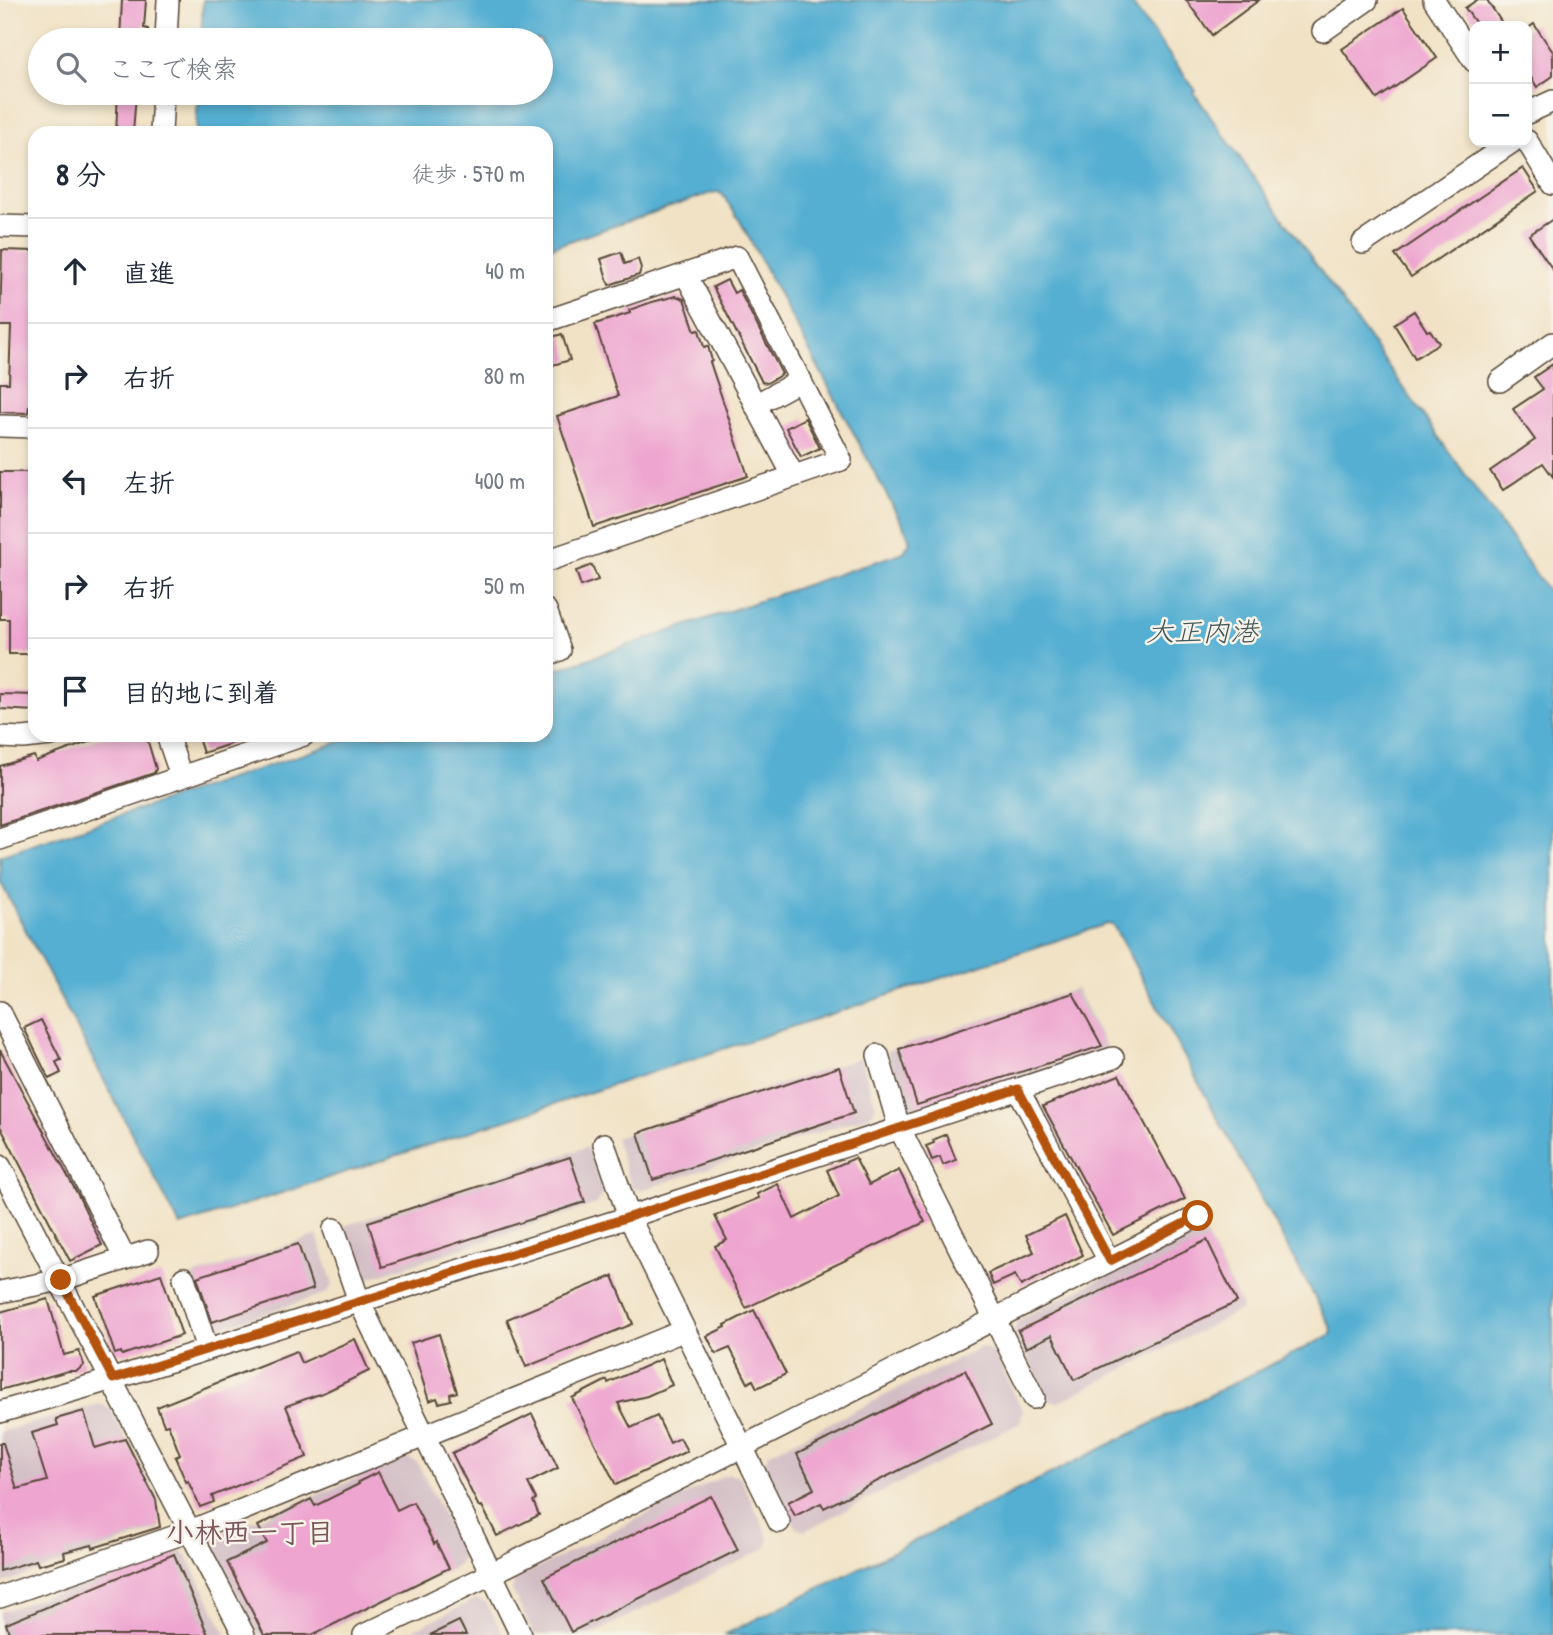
<!DOCTYPE html>
<html lang="ja">
<head>
<meta charset="utf-8">
<style>
  body { margin:0; font-family:"Patrick Hand","Klee One",sans-serif; background:#f2f2f3; color:#1f2937 }
  .controls { position:absolute; right:21px; top:21px; display:grid; overflow:hidden; border-radius:14px; box-shadow:0 4px 10px #0003 }
  .controls button { width:63px; height:63px; display:grid; place-items:center; padding:0; border:0; border-bottom:2px solid #e0e1e3; background:#fff; color:#1f2937; font:35px sans-serif }
  .stop { position:absolute; width:21px; height:21px; margin:-16px; border:5px solid #b45309; border-radius:50%; background:#fff }
  .stop.end { background:#b45309; border-color:#fff; box-shadow:0 2px 7px #0008 }
  .list { margin:0; padding:0; list-style:none }
  h2 { display:flex; justify-content:space-between; align-items:center; height:91px; margin:0; padding:0 28px; font-size:30px }
  h2 small { font-size:23px; font-weight:400; color:#747a83 }
  .list li { display:grid; grid-template-columns:46px 1fr auto; gap:21px; align-items:center; box-sizing:border-box; height:105px; padding:0 28px; border-top:2px solid #e0e1e3 }
  .list b { display:block; font-size:26px; white-space:nowrap }
  .list em { font-size:23px; font-style:normal; color:#747a83 }
  .icon { flex:none; width:38px; height:38px; fill:none; stroke:currentColor; stroke-width:2; stroke-linecap:round; stroke-linejoin:round }
  .map { position:relative; flex:none; width:1553px; height:1635px; overflow:hidden }
  .search { position:absolute; background:#fff; box-shadow:0 4px 10px #0003; left:28px; top:28px; width:525px; height:77px; display:flex; align-items:center; gap:18px; box-sizing:border-box; padding:0 24px; border-radius:38px; color:#747a83; font-size:26px }
  .panel { position:absolute; background:#fff; box-shadow:0 4px 10px #0003; left:28px; top:126px; width:525px; height:616px; border-radius:21px }
  .map>svg:first-child { display:block }
  .industrial { fill:#d2bdc5 }
  .water { fill:#54afd2; stroke:#486c78; stroke-width:2 }
  .building { fill:#eea6d0 }
  .lines { fill:none; stroke-linecap:round; stroke-linejoin:round }
  .minor-casing { stroke:#564637; stroke-width:24 }
  .minor { stroke:#fff; stroke-width:21 }
  .route { stroke:#b45309; stroke-width:9 }
  .labels { text-anchor:middle; stroke-width:5; stroke-linejoin:round; paint-order:stroke }
  .water-label { font-size:28px; font-style:italic; fill:#44595d; stroke:#f7f3e8 }
  .neighbourhood-label { font-size:28px; font-weight:bold; fill:#7a555c; stroke:#f7f3e8 }
</style>
</head>
<body>
<div class="map">
<svg width="1553" height="1635" viewBox="0 0 1553 1635">
  <rect width="100%" height="100%" fill="#f7f3e8"/>
  <filter id="ink" filterUnits="userSpaceOnUse"><feTurbulence type="fractalNoise" baseFrequency=".0143" numOctaves="2"/><feDisplacementMap in="SourceGraphic" scale="14" xChannelSelector="R" yChannelSelector="G"/><feConvolveMatrix kernelMatrix="1 2 1 2 8 2 1 2 1" color-interpolation-filters="sRGB"/></filter>
  <filter id="wash" filterUnits="userSpaceOnUse"><feTurbulence type="fractalNoise" baseFrequency=".00686" numOctaves="4" result="noise"/><feDisplacementMap in="SourceGraphic" scale="28" xChannelSelector="R" yChannelSelector="G"/><feGaussianBlur stdDeviation="1.57" result="paint"/><feColorMatrix in="noise" values="0 0 0 0 0 0 0 0 0 0 0 0 0 0 0 0 0 1.4 0 .05"/><feComposite in="paint" operator="in"/></filter>
  <g filter="url(#wash)">
    <rect width="100%" height="100%" fill="#f1e2c5"/>
    <g class="industrial">
      <polygon points="1076,989 1107,1048 915,1110 906,1106 887,1051"/>
      <polygon points="860,1058 876,1106 871,1115 641,1190 631,1186 615,1138"/>
      <polygon points="587,1147 603,1194 597,1204 370,1278 360,1274 344,1226"/>
      <polygon points="1202,1228 1242,1307 1241,1310 1059,1402 1049,1401 1014,1331 1017,1321"/>
      <polygon points="317,1235 333,1284 327,1293 216,1329 209,1327 192,1276"/>
      <polygon points="982,1347 993,1352 1023,1411 1020,1423 804,1531 796,1528 764,1465 768,1454"/>
      <polygon points="99,1404 110,1408 158,1498 161,1529 0,1584 0,1432"/>
      <polygon points="407,1458 417,1462 463,1554 459,1565 317,1635 258,1635 213,1547 216,1536"/>
      <polygon points="728,1474 740,1477 769,1538 766,1548 590,1635 534,1635 512,1590 515,1579"/>
      <polygon points="175,1551 186,1554 227,1635 0,1635 0,1612"/>
      <polygon points="476,1599 486,1602 503,1635 403,1635"/>
    </g>
    <polygon class="water" points="203,0 1129,0 1196,91 1194,93 1553,598 1553,1635 724,1635 1331,1335 1332,1329 1113,925 1107,924 180,1226 0,881 0,856 360,735 546,735 546,673 904,552 910,542 907,533 740,221 722,194 718,192 708,194 546,249 546,133 196,133 198,93 541,93 541,40 201,40"/>
    <g id="blocks">
      <g class="building">
        <polygon points="122,0 146,0 144,28 148,29 147,40 120,40"/>
        <polygon points="1186,0 1259,0 1212,35"/>
        <polygon points="1477,0 1487,0 1504,26 1478,26 1465,8"/>
        <polygon points="1403,8 1437,58 1377,99 1342,49"/>
        <polygon points="1534,24 1553,52 1553,76 1537,87 1527,71 1527,29"/>
        <polygon points="118,93 136,93 133,133 116,133"/>
        <polygon points="1523,168 1538,191 1411,277 1395,255"/>
        <polygon points="1553,219 1553,270 1529,235"/>
        <polygon points="2,250 35,251 35,406 29,406 28,413 0,412 0,383 9,383 11,326 0,326"/>
        <polygon points="621,252 625,264 638,259 641,268 639,275 609,285 601,259"/>
        <polygon points="727,280 734,293 739,290 782,374 767,383 762,382 713,287"/>
        <polygon points="676,296 684,299 695,331 699,330 704,347 708,346 712,361 710,362 748,476 594,527 557,416 618,396 595,324 630,313 629,310 652,302"/>
        <polygon points="1414,311 1427,331 1430,330 1439,343 1415,358 1394,324"/>
        <polygon points="562,334 570,360 546,367 546,339"/>
        <polygon points="1553,364 1553,477 1543,463 1503,490 1490,471 1535,440 1513,409 1543,389 1534,377"/>
        <polygon points="805,418 820,448 801,457 786,428"/>
        <polygon points="0,472 35,472 35,654 9,654 9,619 0,619"/>
        <polygon points="592,565 598,580 581,586 576,571"/>
        <polygon points="0,694 35,695 35,711 0,709"/>
        <polygon points="108,735 146,735 156,769 154,773 0,825 0,766 34,756 36,761"/>
        <polygon points="197,735 251,735 251,737 203,753"/>
        <polygon points="1073,993 1102,1046 917,1105 899,1049"/>
        <polygon points="41,1020 61,1060 56,1062 61,1073 49,1079 24,1028"/>
        <polygon points="0,1050 79,1197 102,1245 70,1261 0,1126"/>
        <polygon points="839,1067 854,1113 653,1180 638,1133"/>
        <polygon points="1119,1075 1185,1199 1113,1235 1043,1106"/>
        <polygon points="946,1134 956,1160 943,1165 940,1157 932,1160 926,1146 934,1143 933,1140"/>
        <polygon points="570,1157 585,1202 382,1267 368,1222"/>
        <polygon points="855,1158 869,1185 899,1170 925,1222 746,1308 715,1246 727,1240 715,1216 759,1198 757,1194 778,1184 794,1219 839,1196 827,1170"/>
        <polygon points="1065,1216 1083,1255 1021,1286 1015,1275 993,1285 988,1273 1034,1252 1026,1235"/>
        <polygon points="1207,1240 1237,1302 1074,1380 1052,1335 1026,1348 1018,1331"/>
        <polygon points="298,1244 313,1289 212,1322 197,1277"/>
        <polygon points="161,1274 182,1335 122,1355 121,1352 115,1354 95,1296"/>
        <polygon points="613,1276 633,1324 526,1367 507,1319"/>
        <polygon points="48,1299 64,1355 79,1351 84,1365 77,1371 68,1371 0,1390 0,1312"/>
        <polygon points="754,1310 786,1374 757,1388 753,1380 748,1383 730,1348 716,1354 707,1336 726,1327 725,1325"/>
        <polygon points="439,1334 457,1392 450,1394 451,1400 439,1403 437,1398 429,1401 411,1343"/>
        <polygon points="355,1339 369,1371 325,1392 286,1406 307,1457 212,1496 214,1502 200,1507 188,1481 186,1482 175,1457 180,1455 168,1424 164,1425 157,1407 296,1351 301,1363"/>
        <polygon points="661,1359 672,1385 647,1396 618,1403 631,1428 657,1416 670,1443 680,1438 687,1451 616,1485 572,1398 607,1380 608,1383"/>
        <polygon points="965,1370 992,1424 824,1508 821,1503 795,1516 788,1502 814,1489 797,1454"/>
        <polygon points="84,1411 95,1448 125,1439 156,1500 160,1527 93,1548 92,1545 64,1552 65,1558 38,1565 36,1560 0,1571 0,1443 3,1443 17,1489 47,1481 32,1433 58,1425 56,1419"/>
        <polygon points="532,1414 558,1468 528,1483 536,1499 533,1501 539,1515 497,1536 482,1506 479,1507 452,1453"/>
        <polygon points="378,1472 397,1510 413,1502 434,1544 436,1542 449,1568 312,1635 264,1635 227,1562 267,1543 258,1526 311,1499 315,1506 359,1484 358,1482"/>
        <polygon points="711,1496 738,1550 571,1632 544,1578"/>
        <polygon points="174,1554 208,1635 10,1635 6,1624"/>
        <polygon points="459,1621 466,1635 430,1635"/>
      </g>
    </g>
  </g>
  <g filter="url(#ink)">
    <use href="#blocks" fill-opacity="0" stroke="#564637" stroke-width="2"/>
    <g class="lines">
      <defs>
        <g id="minor">
          <polyline points="1434,0 1474,61"/>
          <polyline points="1323,31 1367,0"/>
          <polyline points="166,40 168,0"/>
          <polyline points="1527,113 1553,101"/>
          <polyline points="161,133 163,93"/>
          <polyline points="1527,141 1553,184"/>
          <polyline points="0,226 35,227"/>
          <polyline points="1363,243 1512,142"/>
          <polyline points="686,275 793,475"/>
          <polyline points="546,321 737,257 841,460 546,561"/>
          <polyline points="1500,381 1553,343"/>
          <polyline points="755,405 801,380"/>
          <polyline points="0,426 35,427"/>
          <polyline points="546,610 560,650 546,655"/>
          <polyline points="167,735 181,776"/>
          <polyline points="0,737 23,738 51,735"/>
          <polyline points="0,839 304,735"/>
          <polyline points="0,1012 125,1259"/>
          <polyline points="878,1055 899,1127 1034,1398"/>
          <polyline points="1018,1089 1109,1261"/>
          <polyline points="604,1144 629,1217 779,1522"/>
          <polyline points="0,1166 244,1635"/>
          <polyline points="334,1229 359,1301 521,1635"/>
          <polyline points="184,1278 207,1349"/>
          <polyline points="0,1292 61,1280 148,1251"/>
          <polyline points="0,1412 113,1379 629,1217 1113,1058"/>
          <polyline points="0,1597 190,1531 683,1331"/>
          <polyline points="364,1635 491,1574 1198,1216"/>
        </g>
      </defs>
      <use href="#minor" class="minor-casing"/>
      <use href="#minor" class="minor"/>
    </g>
  </g>
  <g class="lines" filter="url(#ink)">
    <polyline class="route" points="61,1280 113,1379 629,1217 1018,1089 1110,1261 1198,1216"/>
  </g>
  <g class="labels">
    <g class="water-label">
      <text x="1202" y="641">大正内港</text>
    </g>
    <g class="neighbourhood-label">
      <text x="250" y="1542">小林西一丁目</text>
    </g>
  </g>
</svg>
<div class="controls">
<button>+</button>
<button>−</button>
</div>
<div class="stop" style="left:1198px;top:1216px"></div>
<div class="stop end" style="left:61px;top:1280px"></div>
<div class="search"><svg class="icon" aria-label="search" viewBox="0 0 24 24"><circle cx="10" cy="10" r="6"/><path d="M15 15l6 6"/></svg>ここで検索</div>
<section class="panel">
<h2>8 分<small>徒歩 · 570 m</small></h2>
<ul class="list">
<li><svg class="icon" aria-label="ahead" viewBox="0 0 24 24"><path d="M12 20V5M6 11l6-6 6 6"/></svg><div><b>直進</b></div><em>40 m</em></li>
<li><svg class="icon" aria-label="right" viewBox="0 0 24 24"><path d="M7 20v-9h11M14 6l5 5-5 5"/></svg><div><b>右折</b></div><em>80 m</em></li>
<li><svg class="icon" aria-label="left" viewBox="0 0 24 24"><path d="M17 20v-9H6M10 6l-5 5 5 5"/></svg><div><b>左折</b></div><em>400 m</em></li>
<li><svg class="icon" aria-label="right" viewBox="0 0 24 24"><path d="M7 20v-9h11M14 6l5 5-5 5"/></svg><div><b>右折</b></div><em>50 m</em></li>
<li><svg class="icon" aria-label="arrive" viewBox="0 0 24 24"><path d="M6 21V4h12l-3 4 3 4H6"/></svg><div><b>目的地に到着</b></div></li>
</ul>
</section>
</div>
</body>
</html>
